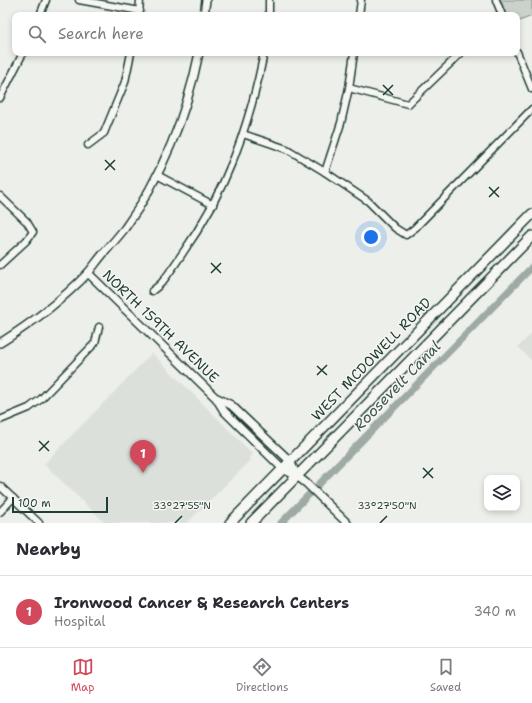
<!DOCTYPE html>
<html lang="en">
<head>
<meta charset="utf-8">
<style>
  body { margin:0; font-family:"Shantell Sans",sans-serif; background:#f7f7f7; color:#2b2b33 }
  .controls { position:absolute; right:12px; bottom:12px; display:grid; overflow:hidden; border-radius:8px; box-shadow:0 2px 6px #0003 }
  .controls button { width:36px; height:36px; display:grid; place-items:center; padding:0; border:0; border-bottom:1px solid #e1e1e2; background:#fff; color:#2b2b33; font:20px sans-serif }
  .scale { position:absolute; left:12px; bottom:10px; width:96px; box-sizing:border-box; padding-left:4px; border:2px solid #1f3d34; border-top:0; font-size:11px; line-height:14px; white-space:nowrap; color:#1f3d34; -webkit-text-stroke:3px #f6f6f2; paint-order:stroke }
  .you { position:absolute; left:371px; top:237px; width:14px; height:14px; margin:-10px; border:3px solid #fff; border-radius:50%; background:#1a73e8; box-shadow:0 0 0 6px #1a73e833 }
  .badge { display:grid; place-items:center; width:26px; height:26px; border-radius:50%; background:#d1495b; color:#fff; font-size:13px; font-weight:700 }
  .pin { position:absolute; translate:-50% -33px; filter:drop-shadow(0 1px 2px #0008) }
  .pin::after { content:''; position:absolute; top:21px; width:14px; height:12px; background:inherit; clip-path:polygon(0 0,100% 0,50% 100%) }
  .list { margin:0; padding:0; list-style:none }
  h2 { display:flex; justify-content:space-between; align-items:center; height:52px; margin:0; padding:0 16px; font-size:17px }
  h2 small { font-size:13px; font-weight:400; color:#7c7c81 }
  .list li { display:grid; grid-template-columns:26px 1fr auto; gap:12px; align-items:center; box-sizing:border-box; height:72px; padding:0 16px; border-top:1px solid #e1e1e2 }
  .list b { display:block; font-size:15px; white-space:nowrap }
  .list p { margin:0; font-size:13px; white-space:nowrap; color:#7c7c81 }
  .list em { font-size:13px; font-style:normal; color:#7c7c81 }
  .icon { flex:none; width:22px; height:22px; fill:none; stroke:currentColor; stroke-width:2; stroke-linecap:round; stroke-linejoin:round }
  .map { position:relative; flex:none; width:532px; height:523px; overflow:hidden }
  .search { position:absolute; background:#fff; box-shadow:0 2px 6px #0003; left:12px; right:12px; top:12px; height:44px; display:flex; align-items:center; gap:10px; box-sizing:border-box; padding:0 14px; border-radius:8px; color:#7c7c81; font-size:15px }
  .sheet { height:124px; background:#fff }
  nav { display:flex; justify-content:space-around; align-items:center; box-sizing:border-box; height:56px; border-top:1px solid #e1e1e2; background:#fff; font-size:11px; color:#7c7c81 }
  nav a { display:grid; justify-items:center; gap:2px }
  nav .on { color:#d1495b }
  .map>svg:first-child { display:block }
  .built { fill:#dce0db }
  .green { fill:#cbd2cc; stroke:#758880 }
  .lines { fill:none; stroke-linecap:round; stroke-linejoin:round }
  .canal { stroke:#9faaa4; stroke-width:7 }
  .minor-casing { stroke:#1f3d34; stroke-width:9 }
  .tertiary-casing { stroke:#1f3d34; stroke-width:10 }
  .primary-casing { stroke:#1f3d34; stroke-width:12 }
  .minor { stroke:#f6f6f2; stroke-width:6 }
  .tertiary { stroke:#f6f6f2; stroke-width:7 }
  .primary { stroke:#f6f6f2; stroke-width:9 }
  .ticks { fill:none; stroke:#1f3d34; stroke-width:1.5 }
  .labels { text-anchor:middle; stroke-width:3; stroke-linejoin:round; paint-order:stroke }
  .street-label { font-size:14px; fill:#1f3d34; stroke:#f6f6f2 }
  .water-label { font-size:15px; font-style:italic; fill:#3f5850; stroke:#f6f6f2 }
  .ticks-label { font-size:10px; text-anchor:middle; fill:#1f3d34; stroke:#f6f6f2; stroke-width:3; stroke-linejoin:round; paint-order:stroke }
</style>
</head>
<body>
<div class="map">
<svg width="532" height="523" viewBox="0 0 532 523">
  <rect width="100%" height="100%" fill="#edefea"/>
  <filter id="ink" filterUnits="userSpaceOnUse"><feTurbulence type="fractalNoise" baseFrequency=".025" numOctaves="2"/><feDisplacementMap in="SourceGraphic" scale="8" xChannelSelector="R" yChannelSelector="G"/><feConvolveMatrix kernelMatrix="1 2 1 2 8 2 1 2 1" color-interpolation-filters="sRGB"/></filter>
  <g filter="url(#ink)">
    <g class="built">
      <polygon points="532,333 532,361 518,347"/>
      <polygon points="152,353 253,454 250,457 251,460 187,523 105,523 44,464"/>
    </g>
    <polygon class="green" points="500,0 532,0 532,16 517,22 517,15 506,15"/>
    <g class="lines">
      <polyline class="canal" points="281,523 532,267"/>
      <defs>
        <g id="minor">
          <polyline points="79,0 140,11"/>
          <polyline points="496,0 502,15"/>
          <polyline points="40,15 46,0"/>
          <polyline points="139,15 140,0"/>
          <polyline points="269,15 269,0"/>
          <polyline points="359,15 361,0"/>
          <polyline points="517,52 532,89"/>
          <polyline points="349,88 408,104 461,53"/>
          <polyline points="0,98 23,53"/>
          <polyline points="243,134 287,149 325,172 368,201 395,228 406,235 415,228 532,109"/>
          <polyline points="88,145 104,133 125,82 131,53"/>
          <polyline points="325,172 341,123 349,88 354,53"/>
          <polyline points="157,175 213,205"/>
          <polyline points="0,196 27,222 33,232 26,241 0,265"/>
          <path d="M 152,291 C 156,288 160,285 163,281 C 170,272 176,263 182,254 C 226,192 249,127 264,53"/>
          <polyline points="0,420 29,408 41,399 95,343 99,327"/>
          <polyline points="0,486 39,523"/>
          <polyline points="0,512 13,498"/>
        </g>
        <g id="tertiary">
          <polyline points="204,15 206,0"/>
          <polyline points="88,273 216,398 224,411 283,469 297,476 306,483 347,523"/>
          <path d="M 0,343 C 32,323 62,300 88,273 C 93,267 98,260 103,254 C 110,246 118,237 125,228 C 161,179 187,113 199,53"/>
          <polyline points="217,398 231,405 290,461 297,476"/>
        </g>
        <g id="primary">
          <polyline points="230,523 532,214"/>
          <polyline points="251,523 532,236"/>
        </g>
      </defs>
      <use href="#minor" class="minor-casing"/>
      <use href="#tertiary" class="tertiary-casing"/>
      <use href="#primary" class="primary-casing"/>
      <use href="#minor" class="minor"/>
      <use href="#tertiary" class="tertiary"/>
      <use href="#primary" class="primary"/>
    </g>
  </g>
  <path class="ticks" d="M 383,85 L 393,95M 383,95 L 393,85M 105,160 L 115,170M 105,170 L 115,160M 489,187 L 499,197M 489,197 L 499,187M 211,263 L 221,273M 211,273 L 221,263M 317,366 L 327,375M 317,375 L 327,365M 39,441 L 49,451M 39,451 L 49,441M 423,468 L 433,478M 423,478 L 433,468M 175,523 L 182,516M 380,523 L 387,516"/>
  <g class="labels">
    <g class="street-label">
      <text transform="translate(161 326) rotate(44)" y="5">NORTH 159TH AVENUE</text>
      <text transform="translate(371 359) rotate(-46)" y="5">WEST MCDOWELL ROAD</text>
    </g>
    <g class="water-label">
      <text transform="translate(397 386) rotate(-46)" y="5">Roosevelt Canal</text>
    </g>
  </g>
  <g class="ticks-label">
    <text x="182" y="509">33°27'55"N</text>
    <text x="387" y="509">33°27'50"N</text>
  </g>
</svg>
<div class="controls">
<button><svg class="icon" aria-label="layers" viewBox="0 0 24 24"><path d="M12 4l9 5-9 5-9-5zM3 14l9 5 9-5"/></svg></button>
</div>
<div class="scale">100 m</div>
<div class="you"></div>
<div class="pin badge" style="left:143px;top:473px">1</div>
<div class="search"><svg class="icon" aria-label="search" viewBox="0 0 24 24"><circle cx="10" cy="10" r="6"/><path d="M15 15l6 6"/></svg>Search here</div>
</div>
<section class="sheet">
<h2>Nearby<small></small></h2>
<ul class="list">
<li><span class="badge">1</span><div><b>Ironwood Cancer &amp; Research Centers</b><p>Hospital</p></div><em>340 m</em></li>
</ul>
</section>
<nav>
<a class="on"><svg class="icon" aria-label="map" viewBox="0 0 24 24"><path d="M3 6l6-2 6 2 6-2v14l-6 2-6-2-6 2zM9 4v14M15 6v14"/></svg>Map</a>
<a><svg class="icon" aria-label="directions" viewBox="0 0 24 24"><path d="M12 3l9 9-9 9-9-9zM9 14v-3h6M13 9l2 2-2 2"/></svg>Directions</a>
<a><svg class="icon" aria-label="saved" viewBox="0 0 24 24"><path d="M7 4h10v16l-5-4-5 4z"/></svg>Saved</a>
</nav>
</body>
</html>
